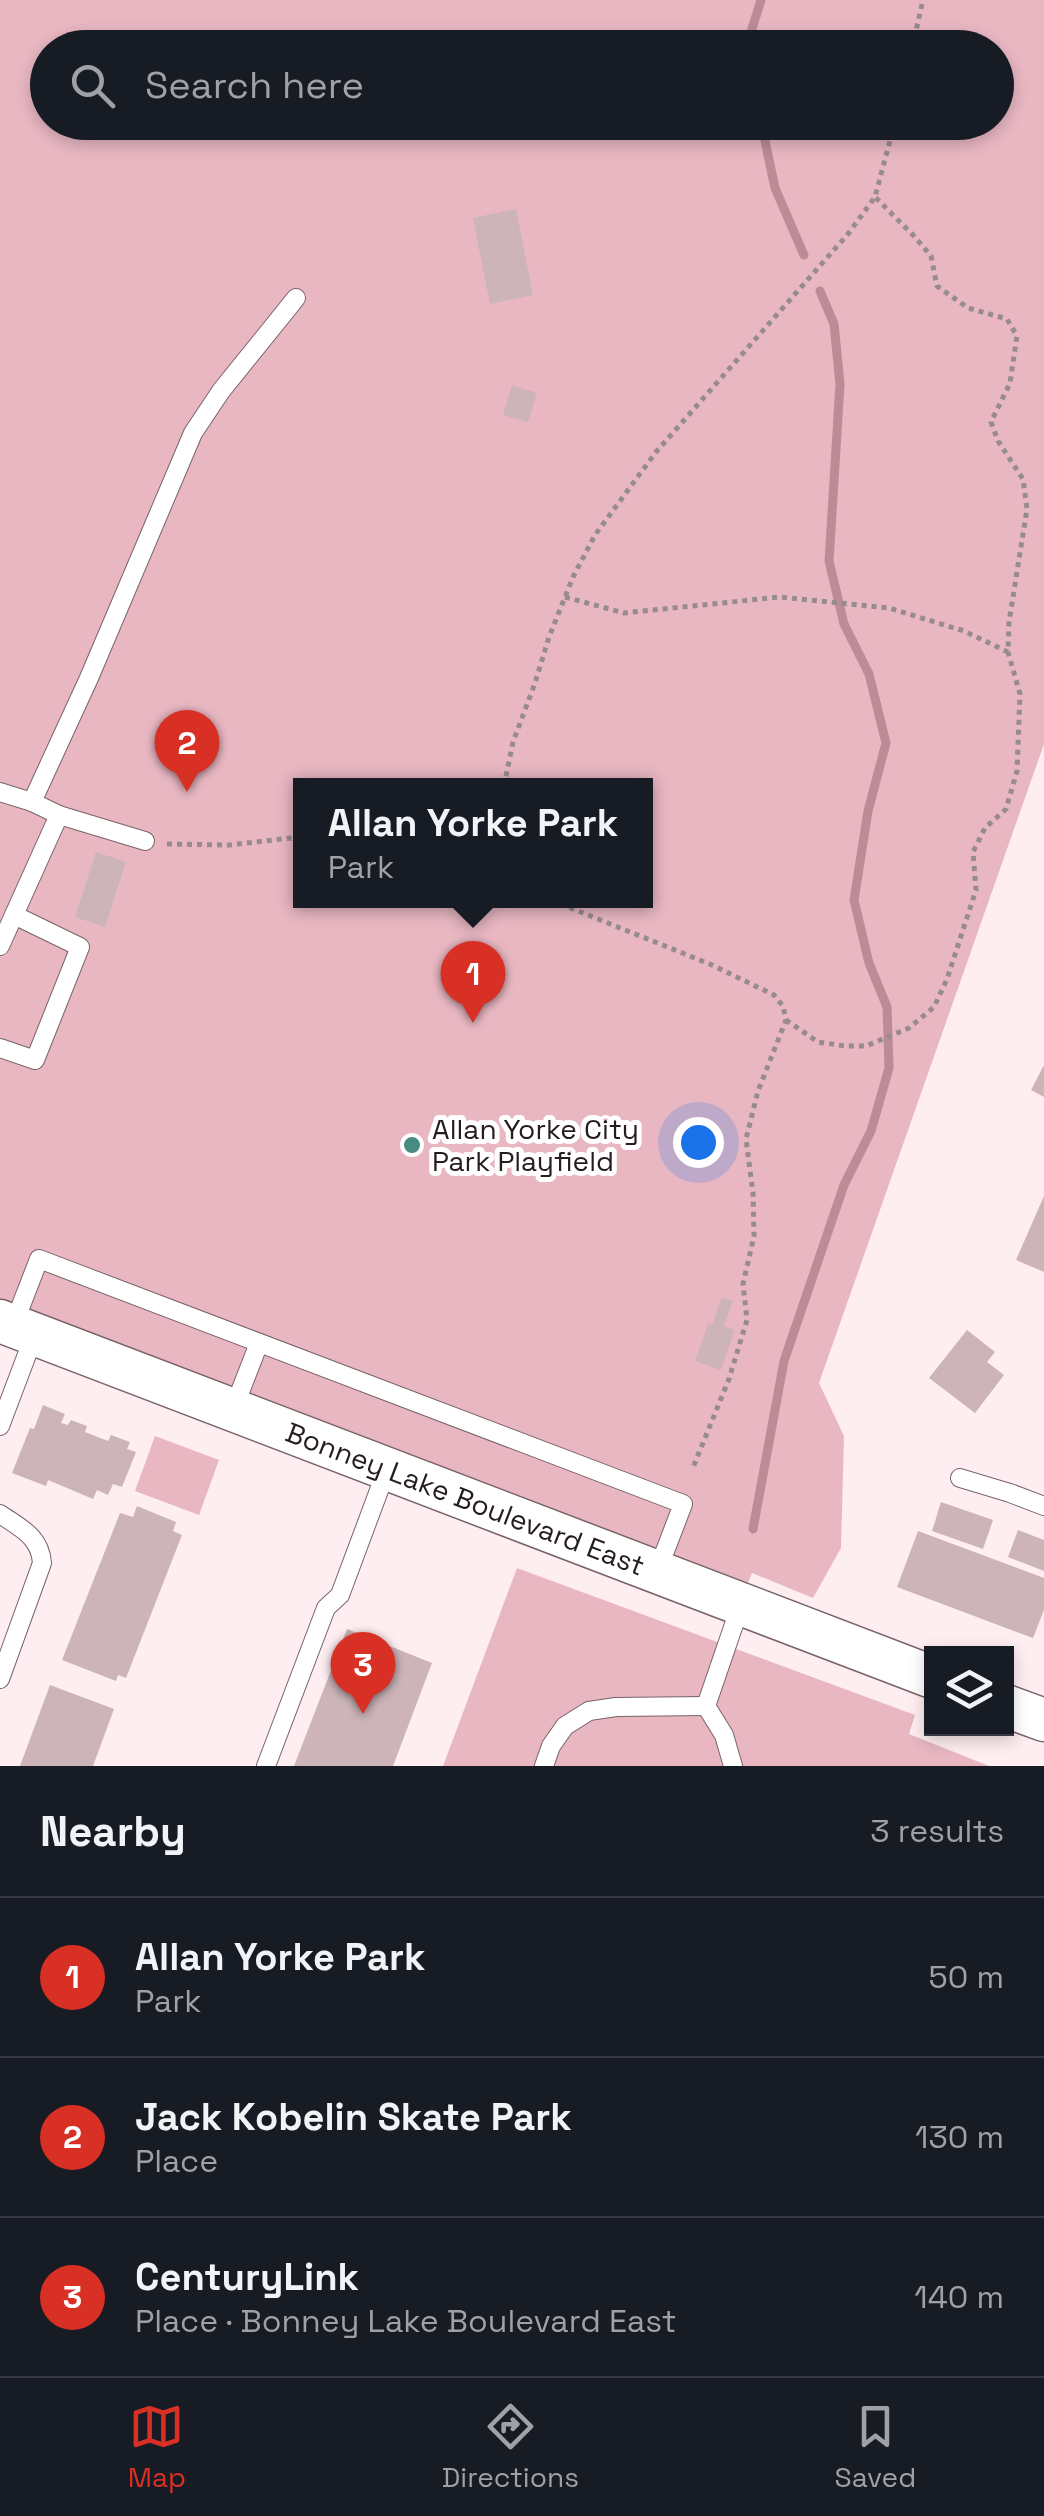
<!DOCTYPE html>
<html lang="en">
<head>
<meta charset="utf-8">
<style>
  body { margin:0; font-family:"Space Grotesk",sans-serif; background:#242831; color:#f1f3f6 }
  .controls { position:absolute; right:30px; bottom:30px; display:grid; overflow:hidden; border-radius:0px; box-shadow:0 5px 15px #0003 }
  .controls button { width:90px; height:90px; display:grid; place-items:center; padding:0; border:0; border-bottom:2px solid #363941; background:#171b24; color:#f1f3f6; font:50px sans-serif }
  .you { position:absolute; left:698px; top:1142px; width:35px; height:35px; margin:-25px; border:8px solid #fff; border-radius:50%; background:#1a73e8; box-shadow:0 0 0 15px #1a73e833 }
  .badge { display:grid; place-items:center; width:65px; height:65px; border-radius:50%; background:#d93025; color:#fff; font-size:32px; font-weight:700 }
  .pin { position:absolute; translate:-50% -82px; filter:drop-shadow(0 2px 5px #0008) }
  .pin::after { content:''; position:absolute; top:52px; width:35px; height:30px; background:inherit; clip-path:polygon(0 0,100% 0,50% 100%) }
  .popup { position:absolute; left:293px; top:778px; width:360px; height:130px; box-sizing:border-box; display:grid; place-content:center; border-radius:0px; background:#171b24; filter:drop-shadow(0 2px 8px #0005); font-size:32px; white-space:nowrap; color:#9ea1a6 }
  .popup b { font-size:38px; color:#f1f3f6 }
  .popup::after { content:''; position:absolute; left:50%; top:100%; margin-left:-20px; border:20px solid transparent; border-top-color:#171b24 }
  .list { margin:0; padding:0; list-style:none }
  h2 { display:flex; justify-content:space-between; align-items:center; height:130px; margin:0; padding:0 40px; font-size:42px }
  h2 small { font-size:32px; font-weight:400; color:#9ea1a6 }
  .list li { display:grid; grid-template-columns:65px 1fr auto; gap:30px; align-items:center; box-sizing:border-box; height:160px; padding:0 40px; border-top:2px solid #363941 }
  .list b { display:block; font-size:38px; white-space:nowrap }
  .list p { margin:0; font-size:32px; white-space:nowrap; color:#9ea1a6 }
  .list em { font-size:32px; font-style:normal; color:#9ea1a6 }
  .icon { flex:none; width:55px; height:55px; fill:none; stroke:currentColor; stroke-width:2; stroke-linecap:round; stroke-linejoin:round }
  .map { position:relative; flex:none; width:1044px; height:1766px; overflow:hidden }
  .search { position:absolute; background:#171b24; box-shadow:0 5px 15px #0003; left:30px; right:30px; top:30px; height:110px; display:flex; align-items:center; gap:25px; box-sizing:border-box; padding:0 35px; border-radius:55px; color:#9ea1a6; font-size:38px }
  .sheet { height:610px; background:#171b24 }
  nav { display:flex; justify-content:space-around; align-items:center; box-sizing:border-box; height:140px; border-top:2px solid #363941; background:#171b24; font-size:28px; color:#9ea1a6 }
  nav a { display:grid; justify-items:center; gap:5px }
  nav .on { color:#d93025 }
  .map>svg:first-child { display:block }
  .green { fill:#e8b7c2; fill-rule:evenodd }
  .lines { fill:none; stroke-linecap:round; stroke-linejoin:round }
  .stream { stroke:#bb8b96; stroke-width:9 }
  .building { fill:#ccb4b9 }
  .service-casing { stroke:#786367; stroke-width:20 }
  .tertiary-casing { stroke:#786367; stroke-width:45 }
  .path { stroke:#988b8e; stroke-width:5; stroke-dasharray:5 5; stroke-linecap:butt }
  .service { stroke:#fff; stroke-width:18 }
  .tertiary { stroke:#fff; stroke-width:42 }
  .poi-dot { fill:#478c82; stroke:#fff; stroke-width:4 }
  .labels { text-anchor:middle; stroke-width:10; stroke-linejoin:round; paint-order:stroke }
  .poi-label { font-size:28px; fill:#251c1e; stroke:#fff; text-anchor:start }
  .street-label { font-size:28px; fill:#251c1e; stroke:#fff }
</style>
</head>
<body>
<div class="map">
<svg width="1044" height="1766" viewBox="0 0 1044 1766">
  <rect width="100%" height="100%" fill="#feeef1"/>
  <g class="green">
    <path d="M 0,0 L 1044,0 L 1044,744 L 819,1383 L 844,1436 L 841,1548 L 813,1598 L 752,1573 L 746,1588 L 0,1303 ZM 48,48 L 996,48 L 996,122 L 48,122 ZM 300,786 L 646,786 L 646,900 L 300,900 Z"/>
    <polygon points="155,1436 219,1460 199,1515 135,1491"/>
    <polygon points="517,1568 915,1715 909,1734 989,1766 443,1766"/>
  </g>
  <g class="lines">
    <g class="stream">
      <polyline points="746,48 761,0"/>
      <polyline points="761,122 775,188 804,255"/>
      <polyline points="753,1529 784,1361 844,1185 871,1131 889,1068 887,1007 869,963 854,900 868,811 886,743 869,674 844,624 829,561 840,384 834,324 820,291"/>
    </g>
  </g>
  <g class="building">
    <polygon points="516,209 533,295 490,304 473,218"/>
    <polygon points="512,385 537,393 528,422 503,415"/>
    <polygon points="96,852 126,862 105,927 75,917"/>
    <polygon points="1044,1065 1044,1097 1031,1090"/>
    <polygon points="1044,1196 1044,1272 1016,1260"/>
    <polygon points="722,1297 733,1301 724,1326 735,1330 721,1370 695,1361 708,1324 712,1325"/>
    <polygon points="967,1330 995,1352 987,1362 1004,1375 975,1413 929,1378"/>
    <polygon points="43,1405 65,1414 61,1423 68,1425 71,1420 87,1426 85,1432 108,1441 111,1435 130,1442 127,1449 136,1452 122,1487 113,1484 108,1495 97,1490 93,1499 48,1480 46,1486 12,1473 30,1428 34,1429"/>
    <polygon points="941,1502 993,1520 983,1549 932,1531"/>
    <polygon points="137,1506 176,1522 173,1531 182,1535 126,1678 118,1675 116,1681 62,1660 120,1513 133,1517"/>
    <polygon points="1018,1530 1044,1540 1044,1571 1008,1557"/>
    <polygon points="918,1531 1044,1578 1044,1610 1033,1638 897,1587"/>
    <polygon points="347,1629 432,1663 393,1766 294,1766"/>
    <polygon points="50,1685 114,1709 93,1766 20,1766"/>
  </g>
  <g class="lines">
    <defs>
      <g id="service">
        <polyline points="0,792 32,802 59,815 0,946"/>
        <polyline points="32,802 89,678 193,433 221,391 296,298"/>
        <polyline points="59,815 145,841"/>
        <polyline points="0,1048 35,1060 80,947 14,915"/>
        <polyline points="13,1326 39,1259 683,1504 657,1572"/>
        <polyline points="233,1410 259,1343"/>
        <polyline points="0,1426 34,1336"/>
        <polyline points="960,1478 1010,1493 1044,1506"/>
        <path d="M 0,1514 C 20,1528 40,1536 42,1563 L 0,1679"/>
        <polyline points="706,1706 741,1604"/>
        <polyline points="706,1706 724,1735 733,1766"/>
        <polyline points="266,1766 326,1608 340,1595 387,1469"/>
        <polyline points="544,1766 551,1746 565,1726 589,1711 616,1707 706,1706"/>
      </g>
      <g id="tertiary">
        <path id="s1" d="M 0,1321 L 932,1677"/>
        <polyline points="1006,1706 1044,1720"/>
      </g>
    </defs>
    <use href="#service" class="service-casing"/>
    <use href="#tertiary" class="tertiary-casing"/>
    <g class="path">
      <polyline points="912,48 923,0"/>
      <polyline points="565,597 624,613 780,597 889,608 964,631 1008,652"/>
      <polyline points="504,786 513,742 535,683 549,637 573,577 595,535 656,452 848,234 875,197 895,122"/>
      <polyline points="167,844 229,845 300,837"/>
      <polyline points="551,900 712,965 774,995 783,1006 786,1020 758,1091 746,1139 753,1193 754,1236 743,1284 747,1320 729,1379 692,1470"/>
      <polyline points="786,1020 818,1042 845,1046 866,1046 909,1028 934,1007 947,979 976,890 973,852 985,828 1006,809 1017,771 1020,694 1008,652 1009,622 1027,509 1023,479 998,441 991,422 1010,383 1017,336 1007,319 968,308 937,286 931,256 914,236 875,197"/>
    </g>
    <use href="#service" class="service"/>
    <use href="#tertiary" class="tertiary"/>
  </g>
  <circle class="poi-dot" cx="412" cy="1145" r="10"/>
  <g class="labels">
    <g class="poi-label">
      <text x="432" y="1139">Allan Yorke City<tspan x="432" dy="32">Park Playfield</tspan></text>
    </g>
    <g class="street-label">
      <text dy="10" stroke="none"><textPath href="#s1" startOffset="498">Bonney Lake Boulevard East</textPath></text>
    </g>
  </g>
</svg>
<div class="controls">
<button><svg class="icon" aria-label="layers" viewBox="0 0 24 24"><path d="M12 4l9 5-9 5-9-5zM3 14l9 5 9-5"/></svg></button>
</div>
<div class="you"></div>
<div class="pin badge" style="left:473px;top:1023px">1</div>
<div class="popup"><b>Allan Yorke Park</b>Park</div>
<div class="pin badge" style="left:187px;top:792px">2</div>
<div class="pin badge" style="left:363px;top:1714px">3</div>
<div class="search"><svg class="icon" aria-label="search" viewBox="0 0 24 24"><circle cx="10" cy="10" r="6"/><path d="M15 15l6 6"/></svg>Search here</div>
</div>
<section class="sheet">
<h2>Nearby<small>3 results</small></h2>
<ul class="list">
<li><span class="badge">1</span><div><b>Allan Yorke Park</b><p>Park</p></div><em>50 m</em></li>
<li><span class="badge">2</span><div><b>Jack Kobelin Skate Park</b><p>Place</p></div><em>130 m</em></li>
<li><span class="badge">3</span><div><b>CenturyLink</b><p>Place · Bonney Lake Boulevard East</p></div><em>140 m</em></li>
</ul>
</section>
<nav>
<a class="on"><svg class="icon" aria-label="map" viewBox="0 0 24 24"><path d="M3 6l6-2 6 2 6-2v14l-6 2-6-2-6 2zM9 4v14M15 6v14"/></svg>Map</a>
<a><svg class="icon" aria-label="directions" viewBox="0 0 24 24"><path d="M12 3l9 9-9 9-9-9zM9 14v-3h6M13 9l2 2-2 2"/></svg>Directions</a>
<a><svg class="icon" aria-label="saved" viewBox="0 0 24 24"><path d="M7 4h10v16l-5-4-5 4z"/></svg>Saved</a>
</nav>
</body>
</html>
